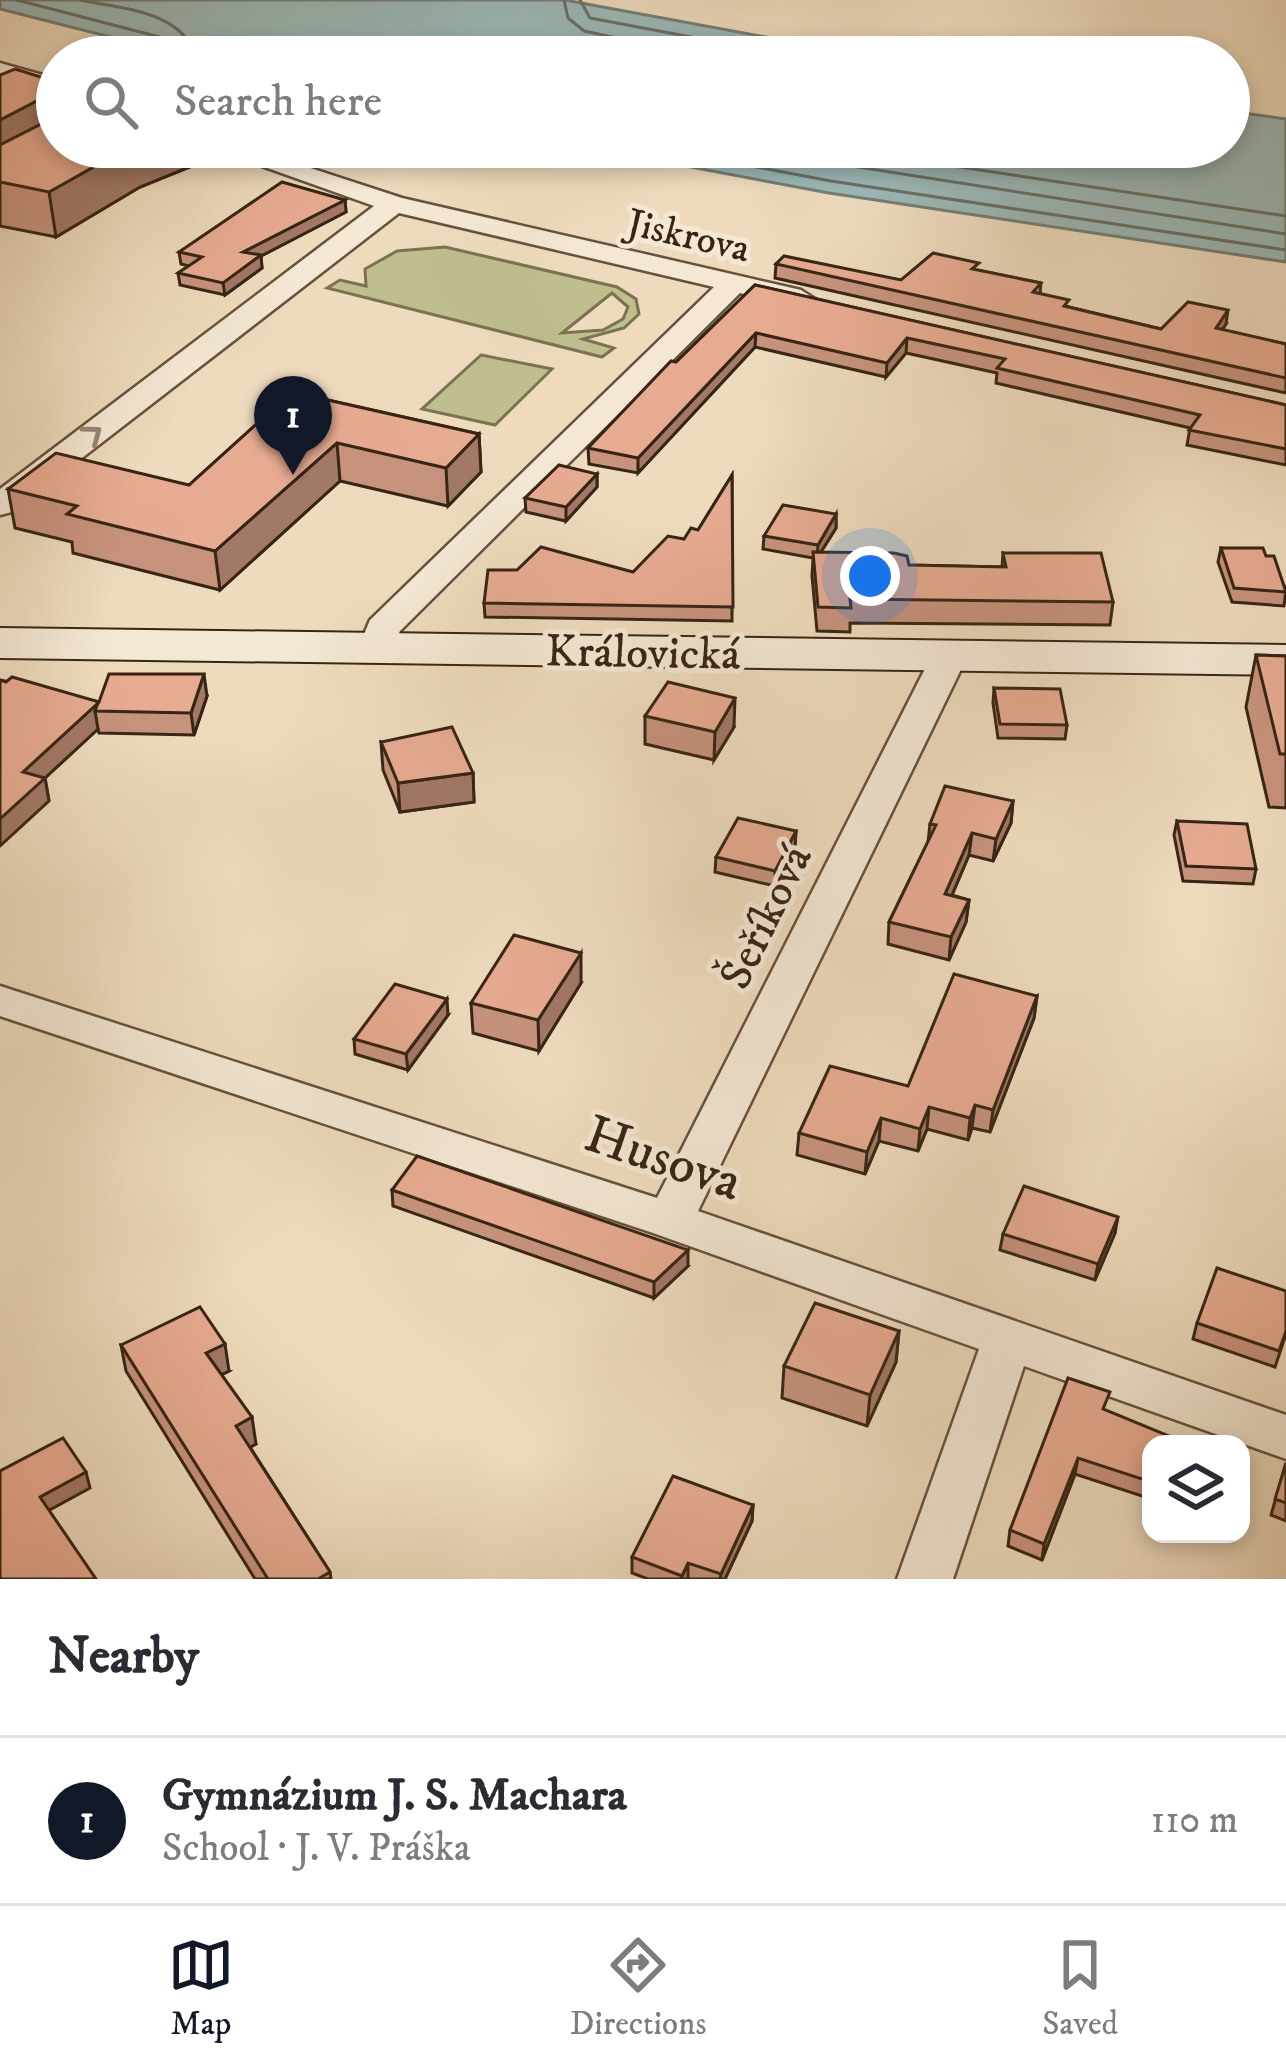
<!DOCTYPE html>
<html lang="en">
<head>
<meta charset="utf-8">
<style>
  body { margin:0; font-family:"IM FELL DW Pica",serif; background:#f2f2f3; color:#2b2b33 }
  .controls { position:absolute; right:36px; bottom:36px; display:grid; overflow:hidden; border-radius:24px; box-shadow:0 6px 18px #0003 }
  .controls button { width:108px; height:108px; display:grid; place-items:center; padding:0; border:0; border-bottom:3px solid #e1e1e2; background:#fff; color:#2b2b33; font:60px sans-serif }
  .you { position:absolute; left:870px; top:576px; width:42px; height:42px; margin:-30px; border:9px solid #fff; border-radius:50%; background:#1a73e8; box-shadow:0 0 0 18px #1a73e833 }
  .badge { display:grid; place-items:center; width:78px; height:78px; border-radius:50%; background:#111827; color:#fff; font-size:39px; font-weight:700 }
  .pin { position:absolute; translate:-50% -99px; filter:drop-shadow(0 3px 6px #0008) }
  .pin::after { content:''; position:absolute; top:63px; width:42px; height:36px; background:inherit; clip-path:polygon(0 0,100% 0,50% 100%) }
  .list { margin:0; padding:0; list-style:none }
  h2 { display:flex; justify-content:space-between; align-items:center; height:156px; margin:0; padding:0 48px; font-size:51px }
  h2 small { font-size:39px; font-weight:400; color:#7c7c81 }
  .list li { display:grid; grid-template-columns:78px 1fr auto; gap:36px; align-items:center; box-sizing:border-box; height:168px; padding:0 48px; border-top:3px solid #e1e1e2 }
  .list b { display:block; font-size:45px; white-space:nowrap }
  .list p { margin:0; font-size:39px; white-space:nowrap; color:#7c7c81 }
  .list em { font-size:39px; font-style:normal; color:#7c7c81 }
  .icon { flex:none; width:66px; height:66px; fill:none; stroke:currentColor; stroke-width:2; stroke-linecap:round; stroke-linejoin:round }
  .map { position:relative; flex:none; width:1286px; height:1579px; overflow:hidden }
  .search { position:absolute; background:#fff; box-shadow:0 6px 18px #0003; left:36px; right:36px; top:36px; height:132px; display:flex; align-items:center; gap:30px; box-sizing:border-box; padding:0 42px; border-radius:66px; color:#7c7c81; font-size:45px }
  .sheet { height:324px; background:#fff }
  nav { display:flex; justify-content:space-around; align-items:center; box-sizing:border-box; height:168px; border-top:3px solid #e1e1e2; background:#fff; font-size:33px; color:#7c7c81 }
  nav a { display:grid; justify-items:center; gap:6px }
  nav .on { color:#111827 }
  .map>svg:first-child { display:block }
  .green { fill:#bebe8e; stroke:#7a7251; stroke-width:3; fill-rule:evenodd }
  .water { fill:#9bb9b8; stroke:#737e76; stroke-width:3 }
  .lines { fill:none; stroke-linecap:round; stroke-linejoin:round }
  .shore { stroke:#696f66; stroke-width:3 }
  .street-casing { stroke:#65523e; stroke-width:5 }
  .secondary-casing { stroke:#372514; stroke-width:4 }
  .street { fill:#f4e8d4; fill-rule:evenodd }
  .secondary { fill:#f4e8d4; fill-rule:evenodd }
  .wall { fill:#c7937d; stroke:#372514; stroke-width:3 }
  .shaded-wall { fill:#a27866; stroke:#372514; stroke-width:3 }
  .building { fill:#e7ab91; stroke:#372514; stroke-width:3 }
  .oneway { stroke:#968674 }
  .labels { text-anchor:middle; stroke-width:10; stroke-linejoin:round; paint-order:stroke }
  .far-street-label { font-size:39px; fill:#372514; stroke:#f4e8d4 }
  .street-label { font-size:45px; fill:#372514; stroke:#f4e8d4 }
  .near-street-label { font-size:54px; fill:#372514; stroke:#f4e8d4 }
</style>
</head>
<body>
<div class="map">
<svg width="1286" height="1579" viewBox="0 0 1286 1579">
  <rect width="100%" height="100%" fill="#eedbbd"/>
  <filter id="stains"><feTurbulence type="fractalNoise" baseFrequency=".00167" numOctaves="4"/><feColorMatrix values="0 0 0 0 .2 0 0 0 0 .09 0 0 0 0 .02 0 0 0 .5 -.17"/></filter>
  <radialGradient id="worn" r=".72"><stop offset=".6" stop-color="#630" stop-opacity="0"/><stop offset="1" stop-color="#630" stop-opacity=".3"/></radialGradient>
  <g class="green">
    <path d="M 445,247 L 617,287 L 636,299 L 639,314 L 624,328 L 583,339 L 614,348 L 602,357 L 327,288 L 340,280 L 366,286 L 365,269 L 397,251 ZM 612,293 L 628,307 L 623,319 L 603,330 L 562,333 Z"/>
    <polygon points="481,355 552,369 495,425 422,409"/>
  </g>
  <g class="water">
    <polygon points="0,0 565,0 874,57 189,57 0,9"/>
    <polygon points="1229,111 1286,119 1286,262 829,193 584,147 1229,147"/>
  </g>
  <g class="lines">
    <g class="shore">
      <polyline points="17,0 171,40 181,57"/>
      <path d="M 80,0 C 121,9 182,10 196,57"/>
      <polyline points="564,0 568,18 584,31 707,57"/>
      <polyline points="580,0 590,18 797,57"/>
      <polyline points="650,147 831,181 1286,250"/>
      <polyline points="730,147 1286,234"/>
      <polyline points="827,147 1286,216"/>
    </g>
    <defs>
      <g id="street">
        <polygon points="0,63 57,79 57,94 0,77"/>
        <polygon points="208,147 246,147 402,198 801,290 815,299 801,308 740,293 400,631 390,654 364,654 359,646 370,620 714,287 399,213 12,512 0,515 0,489 374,206"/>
        <polygon points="949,646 967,657 698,1211 1286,1415 1286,1459 1024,1366 953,1579 897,1579 979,1349 653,1233 0,1016 0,986 657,1198 931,657"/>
      </g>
      <polygon id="secondary" points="0,628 1286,645 1286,675 0,658"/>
    </defs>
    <use href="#street" class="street-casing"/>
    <use href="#secondary" class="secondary-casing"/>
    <use href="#street" class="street"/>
    <use href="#secondary" class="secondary"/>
  </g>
  <g class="wall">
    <polygon points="0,75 57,82 57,147 190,147 192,166 140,187 56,237 0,226"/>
    <polygon points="345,200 346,212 261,256 262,268 225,295 180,285 178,273 189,266 181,264 179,252"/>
    <polygon points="776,264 901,280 978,270 1041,283 1040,293 1069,307 1161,329 1226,324 1222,330 1286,344 1286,393 775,278"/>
    <polygon points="755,285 1286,405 1286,465 1187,445 1190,428 996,383 997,373 906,353 886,377 755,347 638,473 589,464 588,448"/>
    <polygon points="292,392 479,434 481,472 448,506 340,481 220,590 73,553 72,542 15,528 8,489 189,485"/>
    <polygon points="597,474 597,487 566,521 526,512 525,498"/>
    <polygon points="732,475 732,621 485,617 484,603 633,572 698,530"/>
    <polygon points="836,514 836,528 821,552 909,565 1002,567 1003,553 1113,602 1110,625 850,623 850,632 817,631 812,576 813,558 763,549 764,536"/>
    <polygon points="1221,548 1266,556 1286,589 1284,606 1232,602 1218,562"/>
    <polygon points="1256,655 1286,656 1286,808 1269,807 1246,707"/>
    <polygon points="0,680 99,702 207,696 194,735 99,733 98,729 45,778 49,801"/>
    <polygon points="994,688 1067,725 1065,739 998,738 993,703"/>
    <polygon points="645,716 734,727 714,760 645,744"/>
    <polygon points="381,742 473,773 474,802 400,812 383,770"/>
    <polygon points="1013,801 1011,823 993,861 969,855 952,895 969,900 966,922 949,960 888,944 889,922 928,842 930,824"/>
    <polygon points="1177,821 1256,869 1253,884 1183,881 1174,835"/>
    <polygon points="796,831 795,846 775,886 715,872 716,857"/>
    <polygon points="581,983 539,1051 473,1033 471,1003"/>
    <polygon points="1037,996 1034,1018 990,1132 972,1128 968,1140 927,1129 918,1151 879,1141 865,1174 797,1155 799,1133 908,1086"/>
    <polygon points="448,1015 408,1070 355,1054 354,1039"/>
    <polygon points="392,1190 688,1266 654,1298 393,1206"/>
    <polygon points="1115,1233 1095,1280 1000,1250 1003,1234"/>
    <polygon points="1286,1291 1286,1334 1275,1367 1193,1339 1197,1323"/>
    <polygon points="899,1331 896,1362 867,1426 782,1398 784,1366"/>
    <polygon points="121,1345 229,1371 221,1375 256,1444 250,1447 330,1572 331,1579 255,1579 126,1371"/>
    <polygon points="1106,1411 1151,1444 1151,1499 1075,1474 1042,1560 1008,1546 1010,1530"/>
    <polygon points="1286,1463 1286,1521 1271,1515"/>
    <polygon points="753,1505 752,1521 725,1579 648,1579 632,1573 632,1557"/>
  </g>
  <g class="shaded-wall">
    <polygon points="48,95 55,137 0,167 0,120"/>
    <polygon points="129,147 190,147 192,166 140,187 56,237 49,192"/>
    <polygon points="345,200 346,212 261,256 262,268 225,295 223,283 243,252"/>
    <polygon points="1228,310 1226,324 1213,343 1216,328"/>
    <polygon points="756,333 755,347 638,473 638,458"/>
    <polygon points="907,338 906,353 886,377 887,363"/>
    <polygon points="479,434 481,472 448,506 446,468"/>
    <polygon points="337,443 340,481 220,590 215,551"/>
    <polygon points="597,474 597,487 566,521 566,507"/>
    <polygon points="836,514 836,528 817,558 818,545"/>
    <polygon points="204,674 207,696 194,735 191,713"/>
    <polygon points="735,698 734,727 714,760 715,732"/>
    <polygon points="98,703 95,711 98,729 45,778 49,801 0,846 0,819 23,772"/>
    <polygon points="473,773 474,802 400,812 398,783"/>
    <polygon points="1013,801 1011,823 993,861 996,839"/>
    <polygon points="796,831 795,846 775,886 775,871"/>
    <polygon points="972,833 969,855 943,916 945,894"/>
    <polygon points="969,900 966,922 949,960 951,937"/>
    <polygon points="581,953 581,983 539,1051 538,1020"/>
    <polygon points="1037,996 1034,1018 990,1132 993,1110"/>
    <polygon points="447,999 448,1015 408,1070 406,1054"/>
    <polygon points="975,1105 972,1128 968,1140 970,1118"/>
    <polygon points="929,1107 927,1129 918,1151 920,1129"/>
    <polygon points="881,1118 879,1141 865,1174 867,1152"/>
    <polygon points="1118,1217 1115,1233 1095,1280 1098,1264"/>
    <polygon points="688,1250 688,1266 654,1298 654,1282"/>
    <polygon points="899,1331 896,1362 867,1426 870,1395"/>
    <polygon points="225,1344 229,1371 210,1380 206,1353"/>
    <polygon points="252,1417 256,1444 240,1453 236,1426"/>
    <polygon points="1078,1458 1075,1474 1042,1560 1044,1544"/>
    <polygon points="86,1472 90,1488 44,1513 40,1497"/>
    <polygon points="753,1505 752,1521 725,1579 720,1579 721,1574"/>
    <polygon points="688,1563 688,1579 681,1579 682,1576"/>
  </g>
  <g class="building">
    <polygon points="15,69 57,82 57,98 48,95 0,120 0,75"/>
    <polygon points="57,116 57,147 129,147 49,192 0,182 0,145"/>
    <polygon points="282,182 345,200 243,252 261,255 223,283 178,273 202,257 179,252"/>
    <polygon points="933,253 979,263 972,269 1041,283 1033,292 1069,300 1064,306 1161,329 1188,302 1228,310 1216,328 1286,344 1286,378 776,264 784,256 901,280"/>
    <polygon points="755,285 1286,405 1286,449 1189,430 1200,415 997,368 1005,359 907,338 887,363 756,333 638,458 588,448 671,361 676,362"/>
    <polygon points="292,392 479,434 446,468 337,443 215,551 67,514 77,506 8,489 56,453 189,485"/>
    <polygon points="559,465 597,474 566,507 525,498"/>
    <polygon points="732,475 733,607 484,603 488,570 517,570 541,547 633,572 668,536 684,539 691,528 698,530"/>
    <polygon points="783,505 836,514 818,545 764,536"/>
    <polygon points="1221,548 1263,548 1266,556 1274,556 1286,592 1234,588"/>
    <polygon points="813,552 894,553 907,556 909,565 1006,567 1003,553 1101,553 1113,602 850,599 851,608 818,607"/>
    <polygon points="1256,655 1286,656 1286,754 1280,754"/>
    <polygon points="109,674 204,674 191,713 95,711 98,703 23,772 45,778 0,819 0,680 6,682 12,677 99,702"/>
    <polygon points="668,682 735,698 715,732 645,716"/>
    <polygon points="994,688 1060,689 1067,725 1000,724"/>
    <polygon points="452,727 473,773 398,783 381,742"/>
    <polygon points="945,786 1013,801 996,839 972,833 945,894 969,900 951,937 889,922 936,825 930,824"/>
    <polygon points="738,818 796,831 775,871 716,857"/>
    <polygon points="1177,821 1247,824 1256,869 1186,866"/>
    <polygon points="514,935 581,953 538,1020 471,1003"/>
    <polygon points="954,974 1037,996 993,1110 975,1105 970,1118 929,1107 920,1129 881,1118 867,1152 799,1133 830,1066 908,1086"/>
    <polygon points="395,984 447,999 406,1054 354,1039"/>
    <polygon points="417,1156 688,1250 654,1282 392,1190"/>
    <polygon points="1024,1186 1118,1217 1098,1264 1003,1234"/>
    <polygon points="1217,1268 1286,1291 1286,1331 1279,1351 1197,1323"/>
    <polygon points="815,1303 899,1331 870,1395 784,1366"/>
    <polygon points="200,1307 225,1344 206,1353 252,1417 236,1426 330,1572 318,1579 268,1579 121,1345"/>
    <polygon points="1068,1378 1110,1392 1103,1409 1174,1438 1172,1444 1151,1444 1151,1482 1078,1458 1044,1544 1010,1530"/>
    <polygon points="63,1438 86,1472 40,1497 96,1579 0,1579 0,1471"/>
    <polygon points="1286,1463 1286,1503 1275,1499"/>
    <polygon points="673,1476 753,1505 721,1574 688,1563 682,1576 632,1557"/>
  </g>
  <defs><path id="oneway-chevron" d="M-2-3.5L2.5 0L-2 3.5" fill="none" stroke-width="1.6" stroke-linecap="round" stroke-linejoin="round" transform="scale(3)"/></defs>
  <use class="oneway" href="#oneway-chevron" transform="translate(93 434) rotate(-37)"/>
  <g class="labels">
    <g class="far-street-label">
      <text transform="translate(689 234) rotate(13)" y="14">Jiskrova</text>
    </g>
    <g class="street-label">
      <text transform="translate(643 651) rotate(1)" y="16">Královická</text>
      <text transform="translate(764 916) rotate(-64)" y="16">Šeříková</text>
    </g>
    <g class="near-street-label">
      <text transform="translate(664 1156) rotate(19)" y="19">Husova</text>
    </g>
  </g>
  <rect width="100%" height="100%" filter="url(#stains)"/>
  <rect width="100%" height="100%" fill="url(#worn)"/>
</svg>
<div class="controls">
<button><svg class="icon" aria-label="layers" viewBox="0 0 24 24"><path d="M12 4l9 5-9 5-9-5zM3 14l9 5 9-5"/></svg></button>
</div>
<div class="you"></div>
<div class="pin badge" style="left:293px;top:475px">1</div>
<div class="search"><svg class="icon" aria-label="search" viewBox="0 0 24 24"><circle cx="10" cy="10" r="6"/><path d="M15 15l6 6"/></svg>Search here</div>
</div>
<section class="sheet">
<h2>Nearby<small></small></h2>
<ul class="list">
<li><span class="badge">1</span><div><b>Gymnázium J. S. Machara</b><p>School · J. V. Práška</p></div><em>110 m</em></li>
</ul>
</section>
<nav>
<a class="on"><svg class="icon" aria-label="map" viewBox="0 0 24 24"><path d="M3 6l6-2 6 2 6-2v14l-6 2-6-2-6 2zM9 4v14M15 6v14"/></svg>Map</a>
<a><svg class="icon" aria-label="directions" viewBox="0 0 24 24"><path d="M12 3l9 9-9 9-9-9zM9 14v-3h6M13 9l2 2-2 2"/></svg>Directions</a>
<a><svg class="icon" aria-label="saved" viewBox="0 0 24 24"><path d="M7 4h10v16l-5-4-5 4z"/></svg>Saved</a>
</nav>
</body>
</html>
